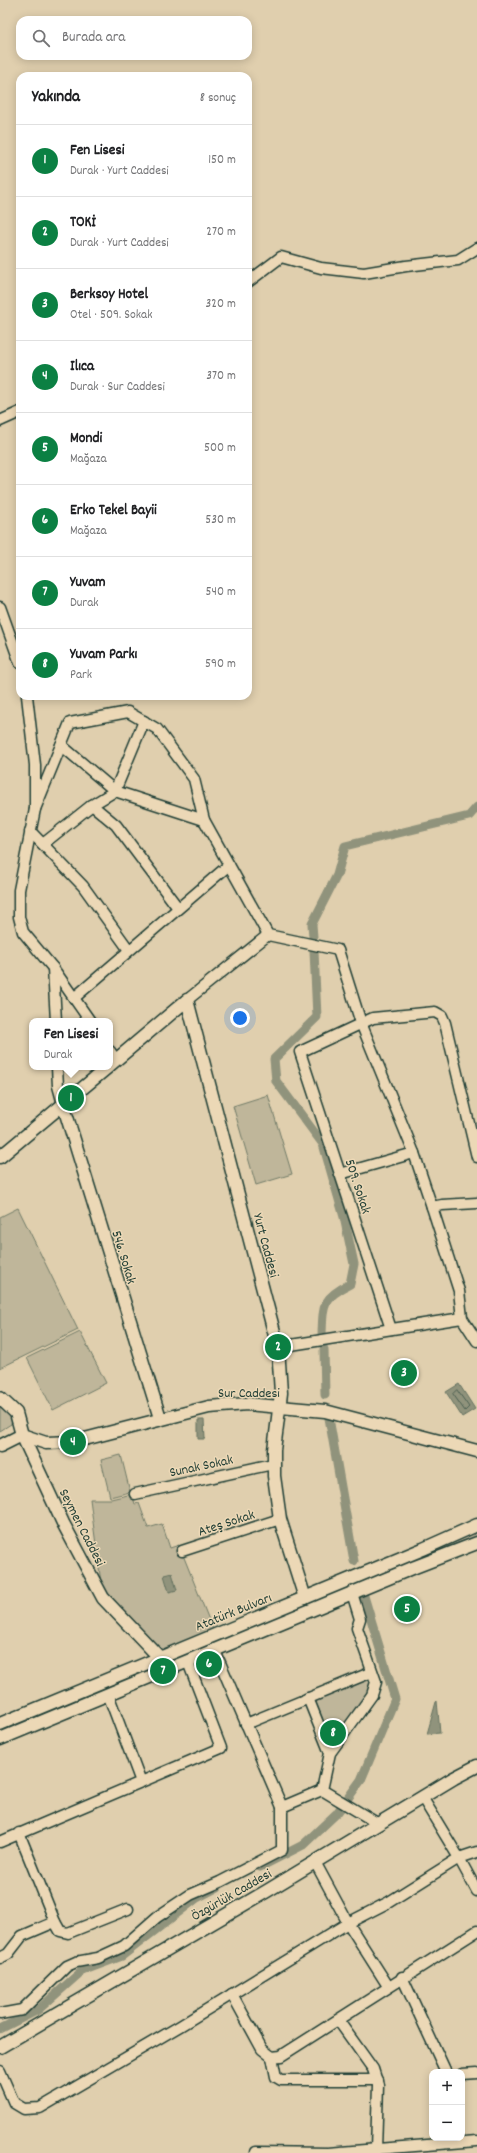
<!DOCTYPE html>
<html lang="tr">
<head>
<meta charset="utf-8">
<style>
  body { margin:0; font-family:Dekko,sans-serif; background:#f2f2f2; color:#202124 }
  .controls { position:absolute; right:12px; bottom:12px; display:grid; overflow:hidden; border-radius:8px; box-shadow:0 2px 10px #0003 }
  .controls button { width:36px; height:36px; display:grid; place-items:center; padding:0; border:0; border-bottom:1px solid #e0e0e0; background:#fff; color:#202124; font:20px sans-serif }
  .you { position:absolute; left:240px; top:1018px; width:14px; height:14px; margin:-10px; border:3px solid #fff; border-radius:50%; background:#1a73e8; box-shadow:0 0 0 6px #1a73e833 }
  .badge { display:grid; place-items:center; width:26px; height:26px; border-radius:50%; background:#0b8043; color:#fff; font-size:13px; font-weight:700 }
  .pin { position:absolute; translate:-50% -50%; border:2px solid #fff; box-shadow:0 1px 4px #0006 }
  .popup { position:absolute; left:29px; top:1018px; width:84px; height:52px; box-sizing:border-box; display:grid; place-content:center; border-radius:8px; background:#fff; filter:drop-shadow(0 1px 3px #0005); font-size:13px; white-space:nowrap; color:#757577 }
  .popup b { font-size:15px; color:#202124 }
  .popup::after { content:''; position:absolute; left:50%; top:100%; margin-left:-8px; border:8px solid transparent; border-top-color:#fff }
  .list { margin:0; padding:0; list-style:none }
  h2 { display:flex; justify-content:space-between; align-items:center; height:52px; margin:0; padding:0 16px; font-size:17px }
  h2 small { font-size:13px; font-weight:400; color:#757577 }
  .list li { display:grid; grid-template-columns:26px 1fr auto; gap:12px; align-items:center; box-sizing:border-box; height:72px; padding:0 16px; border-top:1px solid #e0e0e0 }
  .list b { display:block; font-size:15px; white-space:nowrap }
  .list p { margin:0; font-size:13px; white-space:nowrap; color:#757577 }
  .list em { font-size:13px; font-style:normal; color:#757577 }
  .icon { flex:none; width:22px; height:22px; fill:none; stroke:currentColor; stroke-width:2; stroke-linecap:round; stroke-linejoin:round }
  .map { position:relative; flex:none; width:477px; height:2153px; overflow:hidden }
  .search { position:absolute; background:#fff; box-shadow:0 2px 10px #0003; left:16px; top:16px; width:236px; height:44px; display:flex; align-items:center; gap:10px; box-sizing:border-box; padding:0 14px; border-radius:12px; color:#757577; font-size:15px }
  .panel { position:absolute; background:#fff; box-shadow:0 2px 10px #0003; left:16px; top:72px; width:236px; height:628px; border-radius:12px }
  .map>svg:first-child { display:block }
  .green { fill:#bfb69a; stroke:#6f7a67 }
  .water { fill:#90937c; stroke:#63715f }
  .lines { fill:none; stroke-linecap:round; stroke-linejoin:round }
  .shore { stroke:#4c5f51; stroke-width:1 }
  .canal { stroke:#90937c; stroke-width:9 }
  .minor-casing { stroke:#1f3d34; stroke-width:13 }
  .major-casing { stroke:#1f3d34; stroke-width:15 }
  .minor { stroke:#ecd8b6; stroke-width:10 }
  .major { stroke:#ecd8b6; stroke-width:12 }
  .labels { text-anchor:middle; stroke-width:3; stroke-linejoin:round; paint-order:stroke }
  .street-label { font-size:14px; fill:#1f3d34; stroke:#ecd8b6 }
</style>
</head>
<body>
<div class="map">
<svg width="477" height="2153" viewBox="0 0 477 2153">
  <rect width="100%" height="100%" fill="#e0cfae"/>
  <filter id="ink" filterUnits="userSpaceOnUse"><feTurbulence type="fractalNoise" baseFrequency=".025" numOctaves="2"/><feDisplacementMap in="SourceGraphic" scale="8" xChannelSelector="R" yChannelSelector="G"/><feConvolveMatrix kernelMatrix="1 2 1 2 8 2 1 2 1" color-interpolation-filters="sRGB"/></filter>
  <g filter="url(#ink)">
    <g class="green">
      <polygon points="268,1095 292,1174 256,1185 233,1106"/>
      <polygon points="18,1208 78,1330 0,1368 0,1217"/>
      <polygon points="80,1332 106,1383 53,1410 27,1358"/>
      <polygon points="0,1406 13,1418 11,1424 0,1431"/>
      <polygon points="121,1455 130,1492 110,1497 101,1460"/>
      <polygon points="132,1494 135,1504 139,1503 148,1528 162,1524 170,1548 179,1545 215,1635 160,1658 103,1598 90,1499 111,1499"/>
      <polygon points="477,1528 477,1536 420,1559 418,1555"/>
      <polygon points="372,1672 376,1682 330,1753 308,1698"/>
    </g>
    <g class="water">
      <polygon points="459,1384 475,1409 462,1417 446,1392"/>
      <polygon points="198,1420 204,1420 205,1439 198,1439"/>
      <polygon points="172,1573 177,1590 169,1592 164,1575"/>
      <polygon points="437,1701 440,1733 427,1734 436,1702"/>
    </g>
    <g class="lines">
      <polygon class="shore" points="457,1390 469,1407 465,1411 453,1394"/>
      <g class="canal">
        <polyline points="313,937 312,924 337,875 345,846 469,816 477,807"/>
        <path d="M 314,951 L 317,1017 L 274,1059 L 276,1081 L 323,1144 L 344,1217 L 354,1264 L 350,1284 C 322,1298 323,1305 322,1335"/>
        <polyline points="324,1349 325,1395"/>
        <polyline points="329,1418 354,1561"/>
        <polyline points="260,1867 303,1845 337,1813 361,1780 395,1699 364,1596"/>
        <polyline points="0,2029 38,2010 82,1971 122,1956 197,1898 218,1887"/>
      </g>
      <defs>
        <g id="minor">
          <polyline points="248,282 281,257 321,268 364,273 406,266 458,260 477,248"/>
          <polyline points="0,421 20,412"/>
          <polyline points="0,607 20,663"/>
          <polyline points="27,696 35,765 35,809 19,890 19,917 23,932 53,968 90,1021"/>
          <polyline points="61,745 115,791 204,820"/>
          <polyline points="92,805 116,825 178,908"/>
          <polyline points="35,809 70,723 128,712 157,729 194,779 204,820 268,935 338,950 361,1023 414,1153 432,1207"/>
          <polyline points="30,831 83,886 129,950"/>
          <polyline points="43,844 92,805 115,791 144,721"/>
          <polyline points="53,968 56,1021"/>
          <polyline points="74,998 229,865"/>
          <polyline points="187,1000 268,935"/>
          <polyline points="110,1051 116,1060"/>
          <polyline points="57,1067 58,1086 63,1104"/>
          <polyline points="340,1174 414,1153"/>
          <polyline points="477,1203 442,1205 432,1207 459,1291 462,1318 477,1341"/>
          <polyline points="391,1329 300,1052 373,1018 435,1012 442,1016 445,1023 477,1157"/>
          <polyline points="278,1347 462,1318"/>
          <polyline points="135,1494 273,1464"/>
          <polyline points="182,1551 280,1519"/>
          <polyline points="352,1593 360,1619 357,1628 376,1682 372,1695 330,1753 322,1790 377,1823"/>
          <polyline points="215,1651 282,1807 322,1790"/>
          <polyline points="108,1694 141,1782"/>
          <polyline points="308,1698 330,1753"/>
          <polyline points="246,1724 372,1672"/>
          <polyline points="0,1842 221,1748 188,1662"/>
          <polyline points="477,1852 459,1858 477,1891"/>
          <polyline points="315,1862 348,1923 388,1986"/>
          <polyline points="55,1922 60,1931 68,1933 128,1909"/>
          <polyline points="0,1958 8,1954 22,1936 55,1922 19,1833"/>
          <polyline points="402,1977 446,2072"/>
          <polyline points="232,1994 262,2049 272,2057 281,2056 477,1931"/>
          <polyline points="0,2014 22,2010 67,1966 76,1962 98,1958 124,1946 157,1917 190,1895 220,1882 282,1850 282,1807"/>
          <polyline points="338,2020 373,2069 378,2085 376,2150"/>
          <polyline points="272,2057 276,2077 281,2080 377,2080"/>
          <polyline points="0,2071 14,2103 24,2109 40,2108 180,2026 348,1923 389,1902 459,1858 422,1797"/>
          <polyline points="462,2074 477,2073"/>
          <polyline points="256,2152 328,2153 477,2141"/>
        </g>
        <g id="major">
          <polyline points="110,1065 187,1000 278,1347 281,1393 274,1450 274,1476 280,1519 305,1598"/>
          <polyline points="63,1104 160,1418"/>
          <polyline points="0,1157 108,1067"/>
          <polyline points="0,1398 16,1413 22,1435 63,1523 103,1598 160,1658"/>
          <polyline points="22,1435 46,1443 73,1442 209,1407 247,1404 325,1411 477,1451"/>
          <polyline points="0,1446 22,1435"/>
          <polyline points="0,1724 423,1549 477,1525"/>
          <polyline points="0,1739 415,1567 477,1543"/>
          <polyline points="0,2047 267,1891 454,1778 477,1766"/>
        </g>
      </defs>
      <use href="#minor" class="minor-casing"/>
      <use href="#major" class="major-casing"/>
      <use href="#minor" class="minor"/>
      <use href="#major" class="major"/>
    </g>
  </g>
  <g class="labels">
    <g class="street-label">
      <text transform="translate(359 1186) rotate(72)" y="5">509. Sokak</text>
      <text transform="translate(267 1245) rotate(75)" y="5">Yurt Caddesi</text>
      <text transform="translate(125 1257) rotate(73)" y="5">546. Sokak</text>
      <text x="249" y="1397">Sur Caddesi</text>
      <text transform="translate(201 1465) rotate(-12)" y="5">Sunak Sokak</text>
      <text transform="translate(226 1522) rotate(-18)" y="5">Ateş Sokak</text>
      <text transform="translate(83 1527) rotate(63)" y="5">Seymen Caddesi</text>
      <text transform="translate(233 1611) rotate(-22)" y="5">Atatürk Bulvarı</text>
      <text transform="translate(231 1894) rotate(-30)" y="5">Özgürlük Caddesi</text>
    </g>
  </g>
</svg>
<div class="controls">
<button>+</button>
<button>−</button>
</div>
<div class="you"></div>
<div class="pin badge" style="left:71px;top:1098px">1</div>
<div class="popup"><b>Fen Lisesi</b>Durak</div>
<div class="pin badge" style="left:278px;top:1347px">2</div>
<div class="pin badge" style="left:404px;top:1373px">3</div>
<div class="pin badge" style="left:73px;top:1442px">4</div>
<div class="pin badge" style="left:407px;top:1609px">5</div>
<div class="pin badge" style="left:209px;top:1664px">6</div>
<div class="pin badge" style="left:163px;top:1671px">7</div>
<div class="pin badge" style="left:333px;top:1733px">8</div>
<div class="search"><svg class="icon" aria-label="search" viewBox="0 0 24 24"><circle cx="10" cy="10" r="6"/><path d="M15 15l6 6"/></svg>Burada ara</div>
<section class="panel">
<h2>Yakında<small>8 sonuç</small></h2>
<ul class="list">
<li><span class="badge">1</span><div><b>Fen Lisesi</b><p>Durak · Yurt Caddesi</p></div><em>150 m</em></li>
<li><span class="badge">2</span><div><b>TOKİ</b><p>Durak · Yurt Caddesi</p></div><em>270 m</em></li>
<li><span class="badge">3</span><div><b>Berksoy Hotel</b><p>Otel · 509. Sokak</p></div><em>320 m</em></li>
<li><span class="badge">4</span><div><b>Ilıca</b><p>Durak · Sur Caddesi</p></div><em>370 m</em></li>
<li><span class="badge">5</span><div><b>Mondi</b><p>Mağaza</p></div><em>500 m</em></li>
<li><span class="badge">6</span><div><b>Erko Tekel Bayii</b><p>Mağaza</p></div><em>530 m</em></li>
<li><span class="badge">7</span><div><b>Yuvam</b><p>Durak</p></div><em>540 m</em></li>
<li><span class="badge">8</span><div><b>Yuvam Parkı</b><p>Park</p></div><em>590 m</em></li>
</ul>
</section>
</div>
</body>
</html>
